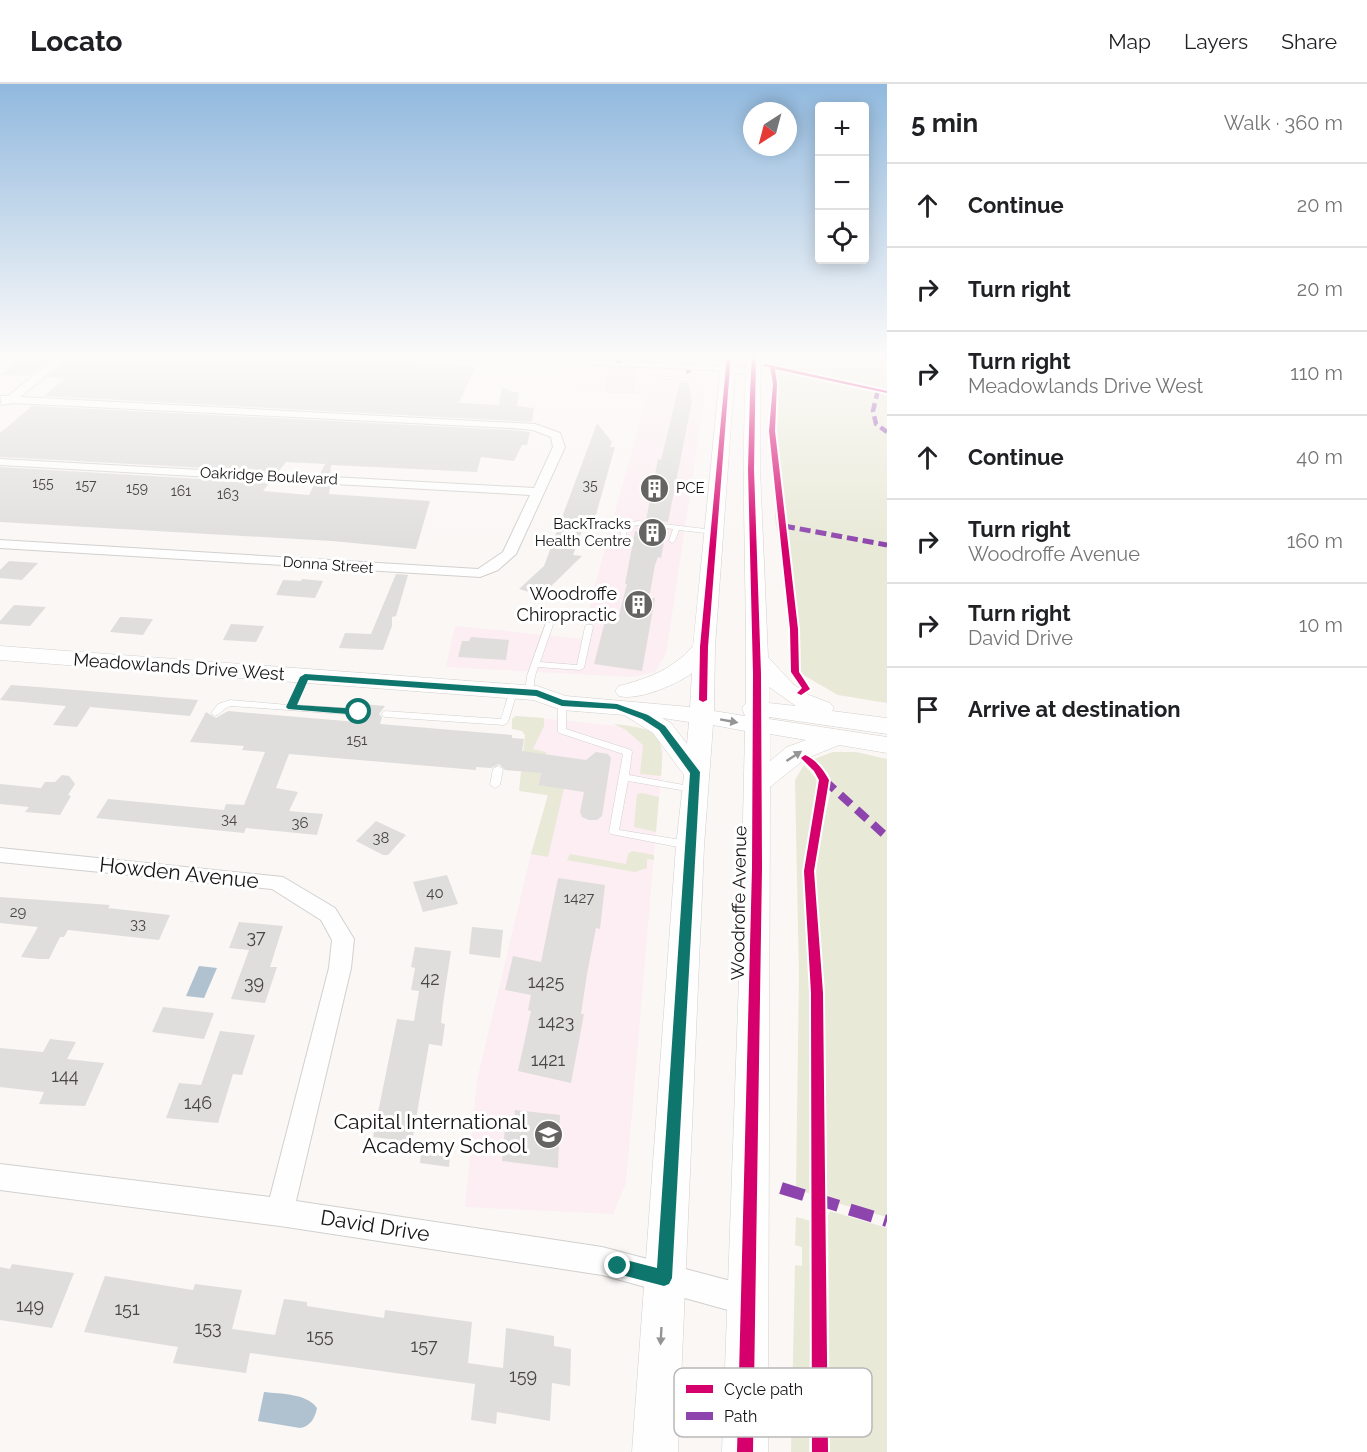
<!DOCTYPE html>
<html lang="en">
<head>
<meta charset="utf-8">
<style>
  body { margin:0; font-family:Raleway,sans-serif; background:#f6f6f6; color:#202124 }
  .controls { position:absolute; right:18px; top:18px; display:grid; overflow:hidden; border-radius:6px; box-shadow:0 3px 15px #0003 }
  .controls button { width:54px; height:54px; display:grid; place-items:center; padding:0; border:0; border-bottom:2px solid #e0e0e0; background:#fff; color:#202124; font:30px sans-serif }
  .compass { position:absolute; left:743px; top:18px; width:54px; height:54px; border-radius:50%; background:#fff; box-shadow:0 3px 15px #0003; rotate:216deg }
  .stop { position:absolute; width:18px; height:18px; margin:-14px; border:4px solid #0f766e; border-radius:50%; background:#fff }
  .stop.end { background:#0f766e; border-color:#fff; box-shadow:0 2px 6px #0008 }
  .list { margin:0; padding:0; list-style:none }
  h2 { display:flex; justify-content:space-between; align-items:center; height:78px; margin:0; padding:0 24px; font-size:26px }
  h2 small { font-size:20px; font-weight:400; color:#757577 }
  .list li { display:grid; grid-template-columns:39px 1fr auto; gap:18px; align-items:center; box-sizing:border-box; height:84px; padding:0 24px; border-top:2px solid #e0e0e0 }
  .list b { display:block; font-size:22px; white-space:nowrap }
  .list p { margin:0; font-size:20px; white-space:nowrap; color:#757577 }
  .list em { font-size:20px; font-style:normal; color:#757577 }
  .icon { flex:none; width:33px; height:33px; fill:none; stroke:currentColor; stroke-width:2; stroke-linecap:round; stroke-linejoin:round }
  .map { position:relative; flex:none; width:887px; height:1368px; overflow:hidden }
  header { display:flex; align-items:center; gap:36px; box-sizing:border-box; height:84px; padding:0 30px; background:#fff; border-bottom:2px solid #e0e0e0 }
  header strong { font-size:28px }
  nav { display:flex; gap:33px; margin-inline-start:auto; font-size:21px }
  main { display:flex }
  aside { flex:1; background:#fff }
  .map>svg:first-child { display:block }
  .commercial { fill:#fceef3 }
  .built { fill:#efe5e1 }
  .green { fill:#e8e9d7 }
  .water { fill:#b0c1d0 }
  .building { fill:#e0dedc }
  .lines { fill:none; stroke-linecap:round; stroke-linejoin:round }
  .lane-casing { stroke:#d2d0ce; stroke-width:1 }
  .street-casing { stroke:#d2d0ce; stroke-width:2 }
  .secondary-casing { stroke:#d2d0ce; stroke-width:1 }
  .lane { fill:#fefefe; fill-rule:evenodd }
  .street { fill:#fefefe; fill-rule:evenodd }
  .secondary { fill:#fefefe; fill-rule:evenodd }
  .quiet-far3 { stroke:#8e44ad; stroke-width:4.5; stroke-dasharray:9 4.5; stroke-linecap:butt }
  .quiet-far2 { stroke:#8e44ad; stroke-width:5; stroke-dasharray:11 5; stroke-linecap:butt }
  .quiet-far1 { stroke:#8e44ad; stroke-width:8; stroke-dasharray:14 8; stroke-linecap:butt }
  .quiet { stroke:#8e44ad; stroke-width:12; stroke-dasharray:24 12; stroke-linecap:butt }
  .cycleway-casing { stroke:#fff; stroke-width:4 }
  .cycleway { fill:#d6006c; fill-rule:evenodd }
  .oneway { fill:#969595 }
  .route { fill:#0f766e }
  .labels { text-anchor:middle; stroke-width:6; stroke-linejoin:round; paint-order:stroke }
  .far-number-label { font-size:14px; fill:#494646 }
  .far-street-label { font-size:15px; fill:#171414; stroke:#fff }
  .far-poi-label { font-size:15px; fill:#171414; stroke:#fff; text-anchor:start }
  .number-label { font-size:15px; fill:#494646 }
  .poi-label { font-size:18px; fill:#171414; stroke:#fff; text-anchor:end }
  .street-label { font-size:18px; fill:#171414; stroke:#fff }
  .near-number-label { font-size:18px; fill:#494646 }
  .near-street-label { font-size:21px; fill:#171414; stroke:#fff }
  .near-poi-label { font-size:21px; fill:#171414; stroke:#fff; text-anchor:end }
  .key { fill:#fff; stroke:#b9b8b8; stroke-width:1.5 }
  .key-label { font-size:16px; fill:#171414 }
</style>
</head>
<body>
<header>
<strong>Locato</strong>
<nav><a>Map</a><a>Layers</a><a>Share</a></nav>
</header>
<main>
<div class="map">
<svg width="887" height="1368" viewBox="0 0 887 1368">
  <rect width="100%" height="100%" fill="#faf7f5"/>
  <g class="commercial">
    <polygon points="576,280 607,282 606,309 574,307"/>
    <polygon points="635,283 708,290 666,570 655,588 631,593 446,583 455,542 583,555 592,512 647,312 635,310"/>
    <polygon points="530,633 637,644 647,647 663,666 626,1099 613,1130 465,1123 477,996 531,770 548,712 530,709"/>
  </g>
  <polygon class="built" points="607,282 635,283 635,310 606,309"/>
  <g class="green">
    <polygon points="613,271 701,271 701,276 613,274"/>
    <polygon points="782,271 887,271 887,619 838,611 800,589 775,434 776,298 768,278 781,277"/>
    <polygon points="516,632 544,634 544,642 533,665 546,668 538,700 564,704 548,773 531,770 548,711 519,707 525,651 522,647 512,645 512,635"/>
    <path d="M 614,640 C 658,645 665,648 661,692 L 640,690 L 643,661 L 626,646 Z"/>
    <polygon points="833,668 856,668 887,675 887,1133 833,1118 827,1111 825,933 815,795 820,754 832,702 828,689 814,675"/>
    <polygon points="804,681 816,694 818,705 804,775 804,817 811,929 812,1110 796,1106 799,892 795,696"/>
    <polygon points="642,709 659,713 656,748 634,743 637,710"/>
    <polygon points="632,767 654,771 654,776 647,775 647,784 635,788 567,776 570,770 626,780 628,770"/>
    <polygon points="830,1127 887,1144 887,1368 830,1368 828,1131"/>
    <polygon points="796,1133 811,1137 809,1368 791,1368 795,1181 802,1182 802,1163 795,1161"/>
  </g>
  <g class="water">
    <polygon points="199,882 217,884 204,914 186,912"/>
    <path d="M 264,1308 C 281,1310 306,1309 317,1324 C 315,1334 310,1343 300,1344 L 258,1337 Z"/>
  </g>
  <g class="building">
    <polygon points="24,271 57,271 29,292 0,291"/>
    <polygon points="73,271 215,271 269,273 266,277 308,279 311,274 475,283 459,319 499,321 502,304 519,309 517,322 534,324 532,338 44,312 66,294 47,293"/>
    <polygon points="680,298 689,299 692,317 668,438 646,436 658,375 661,376"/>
    <polygon points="32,322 512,346 530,348 527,361 522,361 514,377 481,373 477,388 331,381 330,391 320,390 325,380 286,378 278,388 0,373 0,349"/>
    <polygon points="597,339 612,358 610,363 615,363 595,434 587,433 573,471 582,472 543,510 539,511 519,505 544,482"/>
    <polygon points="0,383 269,399 263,407 309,411 314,401 330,402 329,410 430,417 416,465 332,457 0,438"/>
    <polygon points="641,444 666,446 661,474 658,473 655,481 649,514 655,514 642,587 594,580 605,537 617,539 627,500 625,500 635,447 640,448"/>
    <polygon points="9,477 38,479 22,496 0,494 0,486"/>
    <polygon points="396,490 408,491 396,532 392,533 392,542 383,566 339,564 345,549 371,550"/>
    <polygon points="302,495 323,497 315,514 276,511 283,496 301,497"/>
    <polygon points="14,521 46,523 30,542 0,540 0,537"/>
    <polygon points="120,533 123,533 153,535 143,551 110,548"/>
    <polygon points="231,540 264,542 256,558 223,556"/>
    <polygon points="471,553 509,556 506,576 458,573 462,557 469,557"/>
    <polygon points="11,601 51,604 198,616 190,632 90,623 77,643 53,641 66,622 0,616"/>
    <polygon points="363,620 385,622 379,630 382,633 380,640 512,651 512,654 524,655 522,667 586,676 596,668 608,670 611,674 602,732 597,736 589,736 582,733 580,728 584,708 538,701 541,689 505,686 499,680 491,684 476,683 476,686 289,670 276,704 298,708 289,727 323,730 317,751 246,744 244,749 96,734 108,715 224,726 226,720 244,721 265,668 242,666 244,662 190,658 206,628 216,634 228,627 357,638 359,633 365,628 362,624"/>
    <polygon points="62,691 69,692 75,700 68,711 71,712 60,731 25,728 29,723 0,720 0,700 41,704 45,698 55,698"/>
    <polygon points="376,737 406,751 388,771 383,771 356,757"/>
    <polygon points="447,791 458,820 423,828 413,798"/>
    <polygon points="558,794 605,801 600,845 596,844 587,890 581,930 584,930 571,999 518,987 531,927 528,926 531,911 505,906 513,872 541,878"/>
    <polygon points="0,813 110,821 108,824 170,831 159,856 68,846 64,853 60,853 49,875 40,875 21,873 38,843 0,839"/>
    <polygon points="239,838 283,842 270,883 277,883 265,919 231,915 249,866 229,864"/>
    <polygon points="472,843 503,846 500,874 469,870"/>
    <polygon points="415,863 451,867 443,920 441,939 445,940 442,962 429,960 412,1058 373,1053 397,935 414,937 419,907 411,906 415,884 411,883"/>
    <polygon points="163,923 214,929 204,955 152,948"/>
    <polygon points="220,947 255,951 242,991 233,990 218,1039 166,1034 179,999 201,1001"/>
    <polygon points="50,955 76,958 67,975 104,979 85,1022 39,1020 44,1008 0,1003 0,964 43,968"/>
    <polygon points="515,1026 560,1031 558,1084 502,1077 505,1044 513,1045"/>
    <polygon points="422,1061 451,1064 449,1083 420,1079"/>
    <polygon points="12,1180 74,1189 52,1244 0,1236 0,1183 10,1185"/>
    <polygon points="105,1192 193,1206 195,1200 242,1206 232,1245 275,1251 284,1215 307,1218 307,1222 384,1234 385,1226 472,1238 468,1279 503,1284 506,1244 554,1252 554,1262 571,1265 570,1302 552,1299 550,1337 497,1328 496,1340 471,1336 475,1300 250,1269 246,1289 173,1279 178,1263 84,1248"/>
  </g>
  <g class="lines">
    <defs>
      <g id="lane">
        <polygon points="654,292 694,295 696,296 694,297 652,294 652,292"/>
        <polygon points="638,437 714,446 717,448 714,450 679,446 675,457 672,459 669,457 673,445 638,441 627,443 626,453 621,454 620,444 623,440"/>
        <polygon points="546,539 552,539 553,541 540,578 577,581 585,543 586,541 592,541 593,543 584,584 580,586 538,583 535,592 533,608 532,610 526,610 525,608 527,592"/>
        <path d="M 302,591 L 305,591 L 309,593 L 296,621 L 359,625 L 363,628 L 359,631 L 231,622 C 223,624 221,630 215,632 L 211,629 L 218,620 L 230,616 L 288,621 Z"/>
        <polygon points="510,606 516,606 517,608 508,638 504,641 385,633 381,630 385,627 501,635"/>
        <polygon points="562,616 566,619 566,645 631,666 632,668 629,691 695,703 697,705 692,708 628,697 619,746 688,757 691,759 693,761 691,763 688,765 611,750 609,748 623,670 559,649 558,647 558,619"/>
        <polygon points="498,682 503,685 500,701 495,704 490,701 493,685"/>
      </g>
      <g id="street">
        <polygon points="60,271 71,271 20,313 535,340 560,349 565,363 516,470 498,486 480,493 0,464 0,456 478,485 503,468 530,411 0,381 0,375 534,404 553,363 551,353 533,346 512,344 13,319 2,321 0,312 8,312"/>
        <polygon points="436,271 500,271 753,284 758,287 753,290 711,286 441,274"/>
        <polygon points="0,764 283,793 335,824 354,855 351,884 296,1117 602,1163 746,1201 756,1206 761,1216 756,1226 746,1231 602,1191 280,1142 0,1106 0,1080 270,1113 329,884 332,856 321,836 272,805 0,778"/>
      </g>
      <path id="secondary" d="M 722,271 L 736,271 L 715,563 L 714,627 L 745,632 L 742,624 L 746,619 L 746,606 C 747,494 740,383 747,271 L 760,271 L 760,385 L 768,573 L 793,600 L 809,611 L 830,619 L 834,624 L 832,627 L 887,634 L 887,650 L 769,633 L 769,635 L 887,653 L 887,669 L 839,661 L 805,675 L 770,703 L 768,1368 L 722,1368 L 740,868 L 745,647 L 713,641 L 704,762 L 678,1368 L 632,1368 L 676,762 L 684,691 L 653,649 L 624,631 L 562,626 L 533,616 L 0,576 L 0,562 L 537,602 L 566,612 L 690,623 L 692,589 C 676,601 638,617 619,612 L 615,607 L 619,602 C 649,594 672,586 693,562 ZM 769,603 L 796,622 L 769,619 ZM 662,634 L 689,638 L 687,660 L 671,639 ZM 770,650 L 806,656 L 787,663 L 770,677 Z"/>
    </defs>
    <use href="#lane" class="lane-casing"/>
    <use href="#street" class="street-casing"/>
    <use href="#secondary" class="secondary-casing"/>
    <use href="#lane" class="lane"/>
    <use href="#street" class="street"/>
    <use href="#secondary" class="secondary"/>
    <g class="quiet-far3">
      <polyline points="618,279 620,271"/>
      <polyline points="688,286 689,289"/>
      <polyline points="878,306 873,327 876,340 887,348"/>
    </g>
    <polyline class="quiet-far2" points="784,442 887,461"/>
    <polyline class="quiet-far1" points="824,696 887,753"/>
    <polyline class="quiet" points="781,1104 887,1137"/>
    <defs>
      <g id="cycleway">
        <polygon points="727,271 731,271 708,563 707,616 703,618 699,616 700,563"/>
        <polygon points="752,271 756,271 754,385 761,590 762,784 753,1368 737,1368 752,784 753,590 748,385 750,309"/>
        <polygon points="765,280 887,307 887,309 775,285 777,300 775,347 798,545 799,588 810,605 801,611 797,609 802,604 791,588 790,545 769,347 773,300 770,283 763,282 763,281"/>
        <path d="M 805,671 C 816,676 823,685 829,696 L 814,787 L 823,909 L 828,1368 L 812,1368 L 811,909 L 804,787 L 819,696 L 814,687 L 801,674 Z"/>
      </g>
    </defs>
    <use href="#cycleway" class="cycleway-casing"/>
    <use href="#cycleway" class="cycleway"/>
  </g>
  <defs><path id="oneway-solid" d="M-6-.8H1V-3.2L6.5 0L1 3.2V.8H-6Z" transform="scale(1.5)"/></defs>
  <g class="oneway">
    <use href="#oneway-solid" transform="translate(729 637) rotate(10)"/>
    <use href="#oneway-solid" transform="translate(794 672) rotate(-33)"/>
    <use href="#oneway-solid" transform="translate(661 1252) rotate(93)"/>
  </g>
  <linearGradient id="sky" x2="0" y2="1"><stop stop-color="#91b9de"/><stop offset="0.59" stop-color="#fdfbfa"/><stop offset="1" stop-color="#fdfbfa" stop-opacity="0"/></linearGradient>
  <rect width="887" height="462" fill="url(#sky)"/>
  <polygon class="route" points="305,590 537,606 563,616 617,620 648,631 665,642 700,688 672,1194 669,1200 664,1202 618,1190 612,1187 610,1182 612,1176 618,1174 657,1184 690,689 659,646 642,635 616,625 562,622 536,612 308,596 297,621 359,625 364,628 359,631 288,625 286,623 300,593"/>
  <defs>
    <symbol id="building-disc" viewBox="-11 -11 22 22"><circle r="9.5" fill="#666363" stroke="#fff"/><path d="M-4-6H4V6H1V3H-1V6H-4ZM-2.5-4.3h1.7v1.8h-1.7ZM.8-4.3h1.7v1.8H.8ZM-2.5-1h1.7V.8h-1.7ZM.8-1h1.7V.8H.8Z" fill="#fff"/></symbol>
    <symbol id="school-disc" viewBox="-11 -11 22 22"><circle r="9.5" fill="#666363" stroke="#fff"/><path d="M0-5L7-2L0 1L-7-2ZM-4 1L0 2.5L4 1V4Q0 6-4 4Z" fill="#fff"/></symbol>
  </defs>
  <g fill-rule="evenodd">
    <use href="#building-disc" x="638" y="388" width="33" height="33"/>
    <use href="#building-disc" x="636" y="432" width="33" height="33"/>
    <use href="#building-disc" x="622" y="504" width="33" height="33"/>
    <use href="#school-disc" x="532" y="1034" width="33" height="33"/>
  </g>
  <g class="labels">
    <g class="far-number-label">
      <text x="43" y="404">155</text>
      <text x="86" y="406">157</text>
      <text x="590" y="406">35</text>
      <text x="137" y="409">159</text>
      <text x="181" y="412">161</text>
      <text x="228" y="415">163</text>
    </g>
    <g class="far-street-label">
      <text transform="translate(269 392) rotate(3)" y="5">Oakridge Boulevard</text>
      <text transform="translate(328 481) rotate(4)" y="5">Donna Street</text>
    </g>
    <g class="far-poi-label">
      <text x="676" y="409">PCE</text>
      <text x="631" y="445" text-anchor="end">BackTracks<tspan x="631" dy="17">Health Centre</tspan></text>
    </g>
    <g class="number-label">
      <text x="357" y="661">151</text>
      <text x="229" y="740">34</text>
      <text x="300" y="744">36</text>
      <text x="381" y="759">38</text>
      <text x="435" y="814">40</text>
      <text x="579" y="819">1427</text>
      <text x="18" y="833">29</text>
      <text x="138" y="845">33</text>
    </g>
    <g class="poi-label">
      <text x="617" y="516">Woodroffe<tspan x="617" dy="21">Chiropractic</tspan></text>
    </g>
    <g class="street-label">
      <text transform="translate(179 583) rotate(4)" y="6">Meadowlands Drive West</text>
      <text transform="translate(739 819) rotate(-89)" y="6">Woodroffe Avenue</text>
    </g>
    <g class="near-number-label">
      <text x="256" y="859">37</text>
      <text x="430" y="901">42</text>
      <text x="546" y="904">1425</text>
      <text x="254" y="905">39</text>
      <text x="556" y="944">1423</text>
      <text x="548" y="982">1421</text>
      <text x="65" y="998">144</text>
      <text x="198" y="1025">146</text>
      <text x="30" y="1228">149</text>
      <text x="127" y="1231">151</text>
      <text x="208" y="1250">153</text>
      <text x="320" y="1258">155</text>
      <text x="424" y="1268">157</text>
      <text x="523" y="1298">159</text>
    </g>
    <g class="near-street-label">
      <text transform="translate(179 789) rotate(6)" y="7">Howden Avenue</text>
      <text transform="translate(375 1142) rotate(9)" y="7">David Drive</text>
    </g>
    <g class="near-poi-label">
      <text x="527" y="1045">Capital International<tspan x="527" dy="24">Academy School</tspan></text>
    </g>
  </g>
  <rect x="674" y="1284" width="198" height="69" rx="9" class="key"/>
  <rect x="686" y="1301" width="27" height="8" fill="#d6006c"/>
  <rect x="686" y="1328" width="27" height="8" fill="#8e44ad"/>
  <g class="key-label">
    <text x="724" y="1311">Cycle path</text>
    <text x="724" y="1338">Path</text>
  </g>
</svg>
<div class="controls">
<button>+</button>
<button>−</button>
<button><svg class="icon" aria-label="locate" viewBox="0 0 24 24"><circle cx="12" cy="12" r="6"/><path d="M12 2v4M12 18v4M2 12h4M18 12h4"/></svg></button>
</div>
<svg class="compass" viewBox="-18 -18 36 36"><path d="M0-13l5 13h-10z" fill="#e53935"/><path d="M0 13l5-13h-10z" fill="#757577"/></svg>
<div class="stop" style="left:359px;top:628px"></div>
<div class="stop end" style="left:618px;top:1182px"></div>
</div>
<aside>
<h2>5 min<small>Walk · 360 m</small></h2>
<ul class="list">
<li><svg class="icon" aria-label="ahead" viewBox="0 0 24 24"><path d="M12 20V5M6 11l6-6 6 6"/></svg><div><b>Continue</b></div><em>20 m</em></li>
<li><svg class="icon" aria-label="right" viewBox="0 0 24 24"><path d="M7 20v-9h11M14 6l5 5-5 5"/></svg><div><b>Turn right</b></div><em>20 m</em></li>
<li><svg class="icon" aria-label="right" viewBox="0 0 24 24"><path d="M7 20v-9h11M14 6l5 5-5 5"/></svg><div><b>Turn right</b><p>Meadowlands Drive West</p></div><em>110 m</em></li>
<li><svg class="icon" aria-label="ahead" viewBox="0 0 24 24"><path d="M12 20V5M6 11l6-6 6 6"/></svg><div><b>Continue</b></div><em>40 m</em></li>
<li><svg class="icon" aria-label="right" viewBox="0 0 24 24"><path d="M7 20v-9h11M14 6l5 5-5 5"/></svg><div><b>Turn right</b><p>Woodroffe Avenue</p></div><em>160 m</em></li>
<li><svg class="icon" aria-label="right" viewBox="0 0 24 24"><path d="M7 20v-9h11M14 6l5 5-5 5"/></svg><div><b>Turn right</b><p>David Drive</p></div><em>10 m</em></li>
<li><svg class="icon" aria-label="arrive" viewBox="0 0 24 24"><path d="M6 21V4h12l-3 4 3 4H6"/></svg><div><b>Arrive at destination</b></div></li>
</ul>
</aside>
</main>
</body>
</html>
